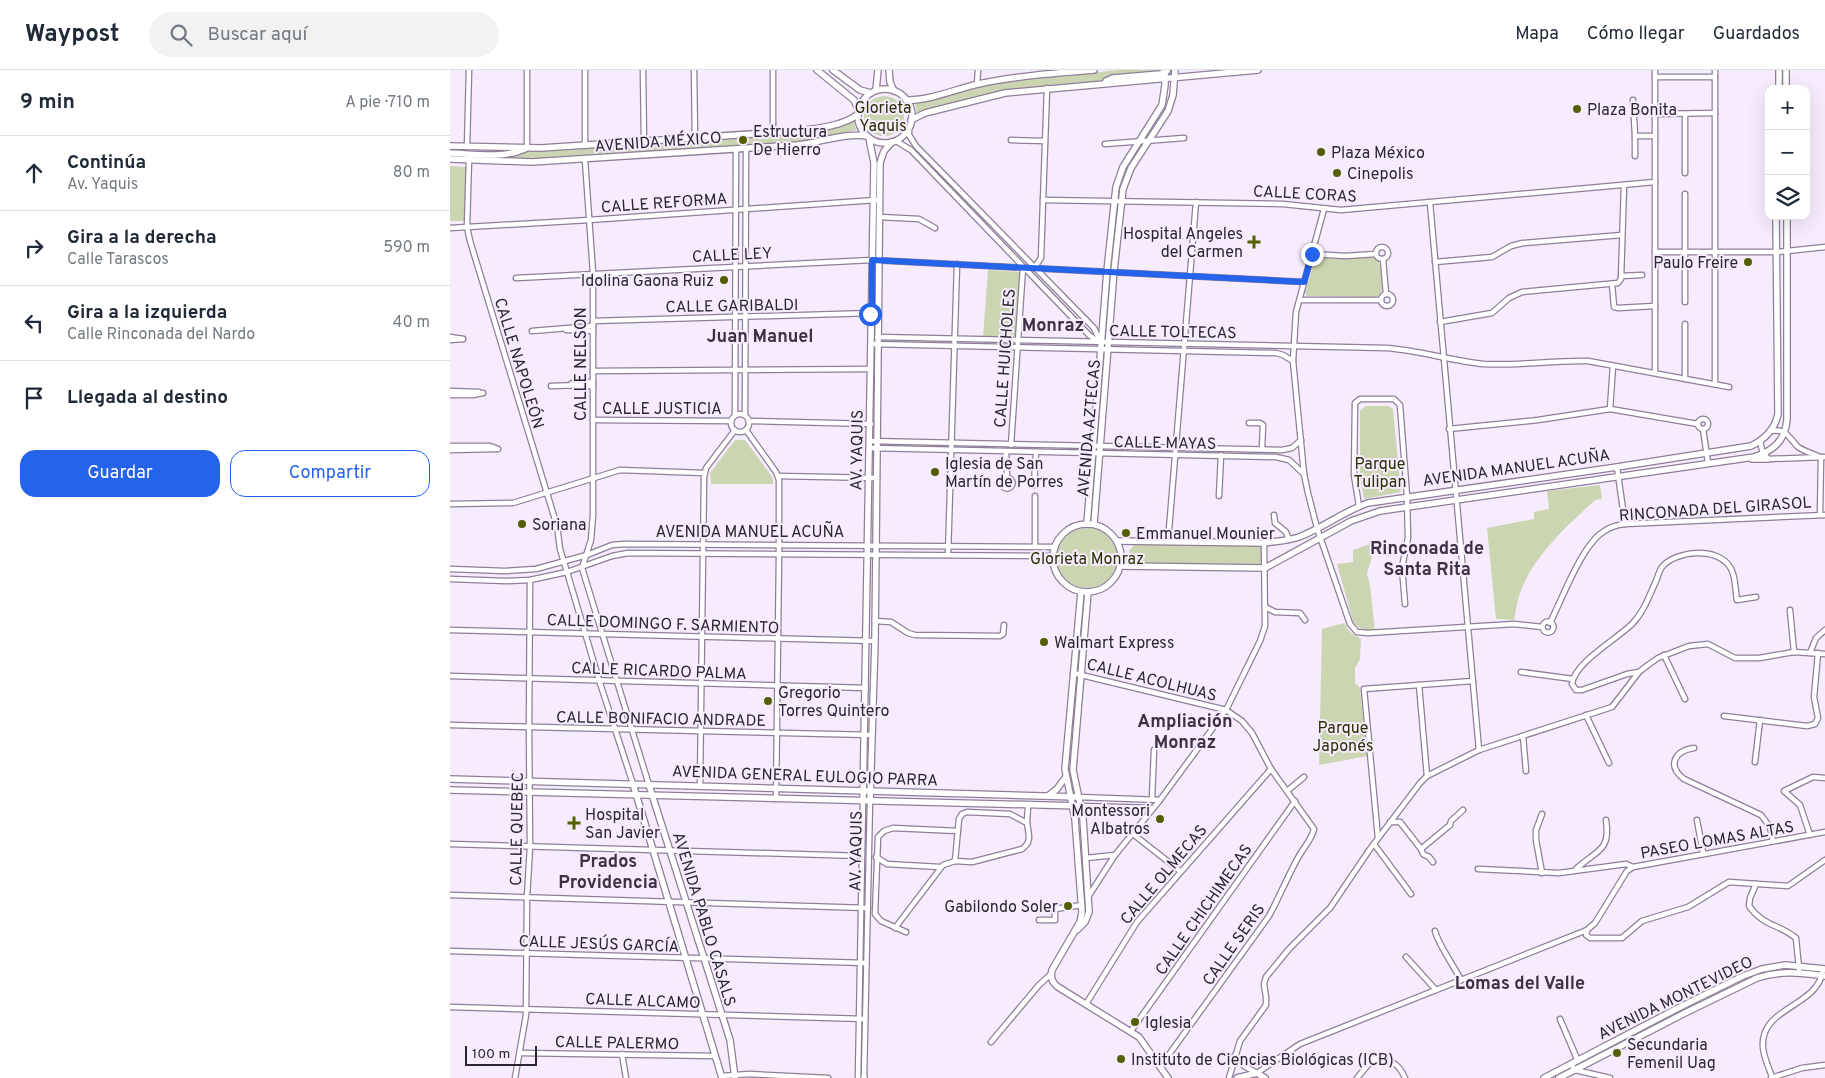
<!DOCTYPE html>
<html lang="es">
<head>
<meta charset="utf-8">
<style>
  body { margin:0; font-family:Overpass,sans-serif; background:#f2f2f3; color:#1f2937 }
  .controls { position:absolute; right:15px; top:15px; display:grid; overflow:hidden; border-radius:10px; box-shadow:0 5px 20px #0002 }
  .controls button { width:45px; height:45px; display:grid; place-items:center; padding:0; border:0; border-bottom:1px solid #e0e1e3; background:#fff; color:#1f2937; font:25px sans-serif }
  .scale { position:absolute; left:15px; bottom:12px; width:72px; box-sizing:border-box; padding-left:5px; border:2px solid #2c2631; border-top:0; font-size:14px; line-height:18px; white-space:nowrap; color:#2c2631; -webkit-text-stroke:4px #f6ecfe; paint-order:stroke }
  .stop { position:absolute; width:15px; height:15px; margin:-11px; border:4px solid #2563eb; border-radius:50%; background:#fff }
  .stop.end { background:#2563eb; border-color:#fff; box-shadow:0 1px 5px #0008 }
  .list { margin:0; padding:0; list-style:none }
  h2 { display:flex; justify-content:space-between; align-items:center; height:65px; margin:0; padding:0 20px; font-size:21px }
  h2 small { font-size:16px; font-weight:400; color:#747a83 }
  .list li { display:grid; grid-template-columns:32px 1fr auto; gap:15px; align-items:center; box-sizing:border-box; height:75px; padding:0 20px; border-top:1px solid #e0e1e3 }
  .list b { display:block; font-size:19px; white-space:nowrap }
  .list p { margin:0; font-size:16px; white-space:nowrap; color:#747a83 }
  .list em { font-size:16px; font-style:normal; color:#747a83 }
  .actions { display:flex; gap:10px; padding:15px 20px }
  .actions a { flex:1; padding:11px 0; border:1px solid #2563eb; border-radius:15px; text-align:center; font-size:18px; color:#2563eb }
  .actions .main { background:#2563eb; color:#fff }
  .icon { flex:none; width:28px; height:28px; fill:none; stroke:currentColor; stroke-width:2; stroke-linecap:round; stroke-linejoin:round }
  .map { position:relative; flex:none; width:1375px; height:1008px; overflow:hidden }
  header { display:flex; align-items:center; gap:30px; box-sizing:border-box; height:70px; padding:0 25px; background:#fff; border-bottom:1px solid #e0e1e3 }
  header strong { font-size:24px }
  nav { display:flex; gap:28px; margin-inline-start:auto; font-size:18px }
  .search { width:350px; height:45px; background:#f2f2f3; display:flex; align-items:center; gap:12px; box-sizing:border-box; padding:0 18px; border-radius:28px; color:#747a83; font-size:19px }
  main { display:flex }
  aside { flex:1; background:#fff }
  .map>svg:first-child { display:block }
  .green { fill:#ccd5b1 }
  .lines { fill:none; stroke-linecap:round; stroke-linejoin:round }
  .street-casing { stroke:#8e7e99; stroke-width:7 }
  .secondary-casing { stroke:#8e7e99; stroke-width:8 }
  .street { stroke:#fff; stroke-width:4.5 }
  .secondary { stroke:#fff; stroke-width:5.5 }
  .route { stroke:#2563eb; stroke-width:6 }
  .poi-dot { fill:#525f00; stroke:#f6ecfe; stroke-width:2 }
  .labels { text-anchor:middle; stroke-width:4; stroke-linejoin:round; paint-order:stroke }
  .park-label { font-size:16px; fill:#293002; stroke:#f6ecfe }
  .poi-label { font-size:16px; fill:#2c2631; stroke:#f6ecfe; text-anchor:start }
  .street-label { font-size:16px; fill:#2c2631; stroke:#f6ecfe }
  .neighbourhood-label { font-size:18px; font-weight:bold; fill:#3e3047; stroke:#f6ecfe }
</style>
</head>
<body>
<header>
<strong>Waypost</strong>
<div class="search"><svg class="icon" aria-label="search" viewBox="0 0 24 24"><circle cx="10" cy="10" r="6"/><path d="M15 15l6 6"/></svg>Buscar aquí</div>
<nav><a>Mapa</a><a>Cómo llegar</a><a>Guardados</a></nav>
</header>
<main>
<aside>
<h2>9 min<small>A pie · 710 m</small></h2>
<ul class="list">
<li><svg class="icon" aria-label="ahead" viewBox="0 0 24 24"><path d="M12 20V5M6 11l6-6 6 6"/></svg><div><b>Continúa</b><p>Av. Yaquis</p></div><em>80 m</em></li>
<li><svg class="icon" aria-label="right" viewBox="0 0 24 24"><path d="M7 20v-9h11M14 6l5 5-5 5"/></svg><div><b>Gira a la derecha</b><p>Calle Tarascos</p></div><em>590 m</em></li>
<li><svg class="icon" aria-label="left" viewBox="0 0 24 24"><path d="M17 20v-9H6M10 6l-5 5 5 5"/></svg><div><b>Gira a la izquierda</b><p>Calle Rinconada del Nardo</p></div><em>40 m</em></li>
<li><svg class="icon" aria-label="arrive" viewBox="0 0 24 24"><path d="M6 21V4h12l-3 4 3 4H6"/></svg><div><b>Llegada al destino</b></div></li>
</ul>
<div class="actions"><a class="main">Guardar</a><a>Compartir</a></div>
</aside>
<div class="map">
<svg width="1375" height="1008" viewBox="0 0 1375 1008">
  <rect width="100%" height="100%" fill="#f6ecfe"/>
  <g class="green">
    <polygon points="668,0 711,0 711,2 678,5 649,12 585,17 541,25 467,43 465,33 552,12"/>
    <circle cx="434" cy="46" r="20"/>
    <polygon points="404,50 406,60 353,72 85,91 38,89 77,80 343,63"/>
    <polygon points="0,96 18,97 15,151 0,151"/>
    <path d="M 924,187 C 933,193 931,208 932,218 C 932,223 930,225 925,227 L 857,226 L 855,224 L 865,188 Z"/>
    <polygon points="538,200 571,202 567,269 533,267"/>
    <polygon points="916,336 938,336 943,339 951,422 914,429 910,407 910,341"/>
    <polygon points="285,370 295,370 323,408 323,414 261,414 260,403"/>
    <path d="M 1150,415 L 1152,429 L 1145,430 C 1116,457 1084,485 1070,523 C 1067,531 1066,541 1064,550 L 1046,549 L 1037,458 L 1084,449 L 1084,442 L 1099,439 L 1097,421 Z"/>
    <circle cx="637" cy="488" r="30"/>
    <path d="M 926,472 L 917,504 L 920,515 L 925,561 C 915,561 909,559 903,551 L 887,494 L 903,492 L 903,480 Z"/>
    <polygon points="688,474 812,476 812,496 686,494 680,490 679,481 684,475"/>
    <polygon points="894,553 900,562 911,569 910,589 905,598 905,613 910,618 917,686 869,695 872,559"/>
  </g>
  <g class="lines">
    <defs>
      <g id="street">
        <polyline points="193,0 194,72"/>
        <polyline points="244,0 245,68"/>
        <polyline points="1205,0 1205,303"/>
        <polyline points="1265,0 1265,314"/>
        <polyline points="1205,7 1265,7"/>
        <polyline points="527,14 528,0"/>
        <polyline points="1183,30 1185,66 1205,66"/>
        <polyline points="1205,44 1265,43"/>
        <polyline points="1235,44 1235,103"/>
        <polyline points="459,57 459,65 466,76 644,258 650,271"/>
        <polyline points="323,63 323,0"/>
        <polyline points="1185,66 1185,86"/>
        <polyline points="561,70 595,71"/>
        <polyline points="446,71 461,80 639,265 649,272"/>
        <polyline points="655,74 734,68"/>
        <polyline points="135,76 135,0"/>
        <polyline points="17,77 19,0"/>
        <polyline points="77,78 77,0"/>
        <polyline points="19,89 17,157 20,171 107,456 110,479 117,502 149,610 183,714"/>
        <polyline points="135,90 143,203 143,445 141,470 132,498 199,715"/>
        <polyline points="1235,124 1235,232"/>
        <polyline points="593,130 833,134 891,140 1205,112"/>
        <polyline points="980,133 1029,680"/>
        <polyline points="874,139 846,242 843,291 854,404 858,423 867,458 900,554 907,562 918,563 1064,554 1092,557"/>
        <polyline points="430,147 469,149 485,158"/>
        <polyline points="0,158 139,150 426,130"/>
        <circle cx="932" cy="183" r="6"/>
        <polyline points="1205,182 1327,182 1375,177"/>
        <polyline points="862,184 895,186 926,184"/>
        <polyline points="933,189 936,224"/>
        <polyline points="985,192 1042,187 1061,176 1073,173 1172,165"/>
        <polyline points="585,197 591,188 597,18"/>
        <polyline points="1171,206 1192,205"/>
        <polyline points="66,208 422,190 854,212"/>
        <polyline points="1162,214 1164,237 1168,238 1205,236"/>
        <circle cx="937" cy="230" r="6"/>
        <polyline points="850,230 931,230"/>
        <polyline points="143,251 422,243"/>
        <polyline points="990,252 1042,243 1059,228 1072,222 1168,213 1171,209 1174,115"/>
        <polyline points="1235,254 1235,309"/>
        <polyline points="116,260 143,261"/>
        <polyline points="82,261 143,256"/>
        <polyline points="0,267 13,269"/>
        <path d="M 427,267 L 936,278 C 969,280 1001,291 1034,294 C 1069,296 1103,290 1138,291 L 1279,317"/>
        <polyline points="0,270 13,269"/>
        <polyline points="421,274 826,283 833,285 843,291"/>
        <polyline points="143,301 421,299"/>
        <polyline points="121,314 124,312 143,312"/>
        <path d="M 101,316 C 116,315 128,316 143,316"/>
        <polyline points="0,321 29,322"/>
        <polyline points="0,325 23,325 33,323"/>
        <polyline points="1160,339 1163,296"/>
        <circle cx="290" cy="353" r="9"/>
        <polyline points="285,345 286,79"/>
        <polyline points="295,345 296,79"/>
        <circle cx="1253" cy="354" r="5"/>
        <polyline points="143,350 281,351"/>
        <polyline points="299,351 421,354"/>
        <polyline points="799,353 810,353 813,355 812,379"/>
        <polyline points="999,359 1088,350 1160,339 1248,354"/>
        <polyline points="1253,359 1258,393"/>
        <polyline points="296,360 326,402 329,410 329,484 326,729"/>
        <path d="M 1321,361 C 1336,358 1339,368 1348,377 C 1354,381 1361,383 1368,386"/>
        <polyline points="420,371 832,380 842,378 851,370"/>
        <polyline points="1310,371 1312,380 1318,389 1375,387"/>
        <polyline points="561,375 573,197"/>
        <polyline points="0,376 40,376 48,379"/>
        <polyline points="420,378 826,387 839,390 854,404"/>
        <polyline points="0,380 46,379"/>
        <polyline points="556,381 557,407"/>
        <polyline points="1167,397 1175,454"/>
        <polyline points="328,406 427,408"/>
        <circle cx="557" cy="413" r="5.5"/>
        <polyline points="584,415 586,382"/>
        <polyline points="769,426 771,385"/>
        <polyline points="0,434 63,433 170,400 254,403"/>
        <polyline points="909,436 904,405 905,333 910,329 944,329 950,335 957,426 958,468 952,497 955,534"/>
        <polyline points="1370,444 1371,387"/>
        <polyline points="824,445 825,453 836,462 839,470"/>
        <polyline points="718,472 746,132"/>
        <polyline points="585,477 585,426"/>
        <polyline points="498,485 507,194"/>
        <polyline points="0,499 55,501 86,499 137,485 162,475 174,474 605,477"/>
        <polyline points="0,509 56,511 80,510 117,502 162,486 178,483 603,486"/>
        <polyline points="815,537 825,542 850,543 855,550"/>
        <polyline points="1340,540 1344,582"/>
        <polyline points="425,551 441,552 458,563 465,565 550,566 553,564 554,555"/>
        <circle cx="1098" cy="557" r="5.5"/>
        <path d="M 1100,553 C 1112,529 1132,475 1153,462 C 1159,457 1167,455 1175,454 L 1375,445"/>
        <polyline points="0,560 425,571"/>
        <polyline points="1360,583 1366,568 1375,560"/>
        <polyline points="1214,585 1235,629"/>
        <polyline points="1071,602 1123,609"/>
        <path d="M 1189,602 L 1177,604 L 1132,620 L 1126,620 L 1122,614 C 1124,593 1167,569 1182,554 C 1194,542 1199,526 1206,511 C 1208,506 1209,501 1212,497 C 1226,480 1268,477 1280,497 C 1286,505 1285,520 1287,530 L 1306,527"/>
        <path d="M 623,603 L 776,640 L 792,651 L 802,663 L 821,699 L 864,759 C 862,769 854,777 849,786 C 838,805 830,826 819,846 L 710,997"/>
        <polyline points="0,606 416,618"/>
        <polyline points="969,615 977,706"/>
        <polyline points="1136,645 1159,693"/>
        <polyline points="1274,646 1357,656 1365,654 1368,648 1364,627 1368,583"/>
        <polyline points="0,655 422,665"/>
        <polyline points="1073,666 1076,701"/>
        <path d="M 1244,678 C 1224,681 1217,696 1234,709 L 1311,745 L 1320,757 L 1323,771"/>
        <polyline points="1305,692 1310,650"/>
        <polyline points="250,716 254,407 256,398 285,360"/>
        <polyline points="837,721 854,707"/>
        <polyline points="628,727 710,730"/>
        <polyline points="702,729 704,680"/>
        <polyline points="631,736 703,738"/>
        <polyline points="1092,744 1086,760 1086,770 1092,803"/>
        <polyline points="1247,750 1253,783"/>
        <polyline points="940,752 950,752 971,779 973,784 979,787 983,792"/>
        <polyline points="683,764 730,801"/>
        <polyline points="1360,765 1350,735 1334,721 1363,707 1375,708"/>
        <polyline points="928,768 914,619 1023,611"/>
        <polyline points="0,774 412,786"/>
        <polyline points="924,774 961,824"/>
        <polyline points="971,779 1000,755 1001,751 1013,740"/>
        <polyline points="426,787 437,794 490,797"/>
        <polyline points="636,788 665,785"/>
        <polyline points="505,791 509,749 512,744 517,742 560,744 577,753"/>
        <polyline points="1028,799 1109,803 1176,794 1183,797"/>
        <path d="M 1126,799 C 1146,780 1161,782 1156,750"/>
        <path d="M 1306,814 L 1300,828 L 1299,836 C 1313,856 1329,854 1346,868 L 1349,899"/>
        <polyline points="0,825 418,838"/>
        <polyline points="638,827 665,785 710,730 776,640 810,571 815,556 814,473"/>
        <polyline points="589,850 605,850 605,839 632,835"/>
        <path d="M 445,858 L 493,795 L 505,791 L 522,792 L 572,779 C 583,771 578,764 577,752 C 577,747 578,741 578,735"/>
        <polyline points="1137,860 1136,865 1140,868 1172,868 1192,851 1238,837 1279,812 1338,816 1375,790"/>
        <path d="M 985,861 C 988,874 1004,896 1011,910"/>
        <polyline points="456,862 431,851 425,844 428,767 434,761 443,758 508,761"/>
        <polyline points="0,881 416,893"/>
        <polyline points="956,887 986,920"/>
        <polyline points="636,934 687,852 821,699"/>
        <polyline points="0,937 415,949"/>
        <polyline points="1110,949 1128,991"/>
        <polyline points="681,961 845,731"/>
        <polyline points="541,972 589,915 601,904"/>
        <polyline points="70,983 265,986"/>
        <polyline points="172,984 176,1008"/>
        <polyline points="785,985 794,996 807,1003 850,974 1137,860 1145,853 1177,801 1183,797 1375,762"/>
        <polyline points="1121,994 1125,1000 1160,1008"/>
        <polyline points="272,1006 299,1004 378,1008"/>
        <polyline points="414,1007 420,731"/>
        <path d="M 1322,1007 C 1319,998 1314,988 1313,978 C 1309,936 1369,938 1373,899"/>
        <polyline points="65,1008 76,945 77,827 80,777 79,657 80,510"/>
        <polyline points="408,1008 413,731"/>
        <polyline points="779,1008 790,971 816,935 816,927 814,914 816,907 839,879 880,838 920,779 970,713 977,706 1029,680 1162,637 1189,602 1198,595 1208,588 1239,576 1258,574 1285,588 1309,588 1344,582 1375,584"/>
        <path d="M 907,1008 L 923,989 C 940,989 948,992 955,1008"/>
        <polyline points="1321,1008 1352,998 1375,995"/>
      </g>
      <g id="secondary">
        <polyline points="367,0 404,30 408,39"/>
        <polyline points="383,0 410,20 421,23"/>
        <polyline points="439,0 440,12 444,21"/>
        <polyline points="1336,0 1336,19"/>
        <polyline points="656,11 663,8 710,4 717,1"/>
        <polyline points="1329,19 1329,0"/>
        <circle cx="435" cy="46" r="27"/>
        <polyline points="426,20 428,0"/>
        <path d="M 456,30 C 479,31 506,19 528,14 C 566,6 605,3 644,0"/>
        <polyline points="461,50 475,43 555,23 808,0"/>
        <path d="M 0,76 L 91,78 L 346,61 C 363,59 395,56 408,44"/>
        <path d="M 0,83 C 24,84 52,89 75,79"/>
        <path d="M 0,89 L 82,92 L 347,75 C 367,73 398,62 417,66"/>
        <polyline points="1302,389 1318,389"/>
        <circle cx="637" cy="488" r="34"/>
        <polyline points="637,454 657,201 666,117 673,97 712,35 715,15 715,0"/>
        <polyline points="644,454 664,201 673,119 681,98 718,41 723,25 725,0"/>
        <path d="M 667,471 L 814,473 C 826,471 838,471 849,467 C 873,458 894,441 918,433 L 1167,397 L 1301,376 C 1315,369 1325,359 1328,344 L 1326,146"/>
        <path d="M 671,496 L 815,498 L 901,451 L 930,441 L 1304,387 C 1323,381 1335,371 1337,350 L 1337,146"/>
        <path d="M 631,522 L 615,699 L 625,749 L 632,842 L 630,852 L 602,900 C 600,908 602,912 608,917 L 689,967 L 718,1008"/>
        <polyline points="0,709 628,727"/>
        <polyline points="183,714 272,1008"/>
        <polyline points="199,715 280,970 285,1008"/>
        <polyline points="0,720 631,736"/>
        <polyline points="598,726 607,719 615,708"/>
        <polyline points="413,731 424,93 419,68"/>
        <polyline points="420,731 425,571 430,93 434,81 442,72"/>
        <polyline points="627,860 635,852 639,842 633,748 623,700 638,522"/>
        <polyline points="414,1008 414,1007"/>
        <polyline points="787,1008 807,1003 815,1008"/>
        <polyline points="1094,1008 1232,936 1293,906 1312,899 1335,895 1375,899"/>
        <path d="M 1109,1008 L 1235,943 L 1307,908 C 1330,900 1351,903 1375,906"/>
      </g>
    </defs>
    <use href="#street" class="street-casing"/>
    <use href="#secondary" class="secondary-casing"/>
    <use href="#street" class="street"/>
    <use href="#secondary" class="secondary"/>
  </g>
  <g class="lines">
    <polyline class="route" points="420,244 422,243 422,190 854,212 862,184"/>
  </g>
  <g class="poi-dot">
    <circle cx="1127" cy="39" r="5"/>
    <circle cx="293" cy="70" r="5"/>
    <circle cx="871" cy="82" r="5"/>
    <circle cx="887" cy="103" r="5"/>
    <path d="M801.5 164.5h5v5h5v5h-5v5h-5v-5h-5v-5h5z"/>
    <circle cx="1298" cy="192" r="5"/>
    <circle cx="274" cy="210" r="5"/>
    <circle cx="485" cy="402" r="5"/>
    <circle cx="72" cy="454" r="5"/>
    <circle cx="676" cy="463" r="5"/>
    <circle cx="594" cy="572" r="5"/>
    <circle cx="318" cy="631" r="5"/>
    <circle cx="710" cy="749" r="5"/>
    <path d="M121.5 745.5h5v5h5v5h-5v5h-5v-5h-5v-5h5z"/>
    <circle cx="618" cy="836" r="5"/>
    <circle cx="685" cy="952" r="5"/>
    <circle cx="1167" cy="983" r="5"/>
    <circle cx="671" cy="989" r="5"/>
  </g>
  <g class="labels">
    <g class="park-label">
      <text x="433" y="43">Glorieta<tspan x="433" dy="18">Yaquis</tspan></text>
      <text x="930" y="399">Parque<tspan x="930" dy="18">Tulipan</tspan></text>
      <text x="637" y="494">Glorieta Monraz</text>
      <text x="893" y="663">Parque<tspan x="893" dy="18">Japonés</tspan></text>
    </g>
    <g class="poi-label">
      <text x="1137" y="45">Plaza Bonita</text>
      <text x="303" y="67">Estructura<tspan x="303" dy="18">De Hierro</tspan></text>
      <text x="881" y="88">Plaza México</text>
      <text x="897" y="109">Cinepolis</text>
      <text x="793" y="169" text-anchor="end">Hospital Angeles<tspan x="793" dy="18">del Carmen</tspan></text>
      <text x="1288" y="198" text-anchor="end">Paulo Freire</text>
      <text x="264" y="216" text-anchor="end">Idolina Gaona Ruiz</text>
      <text x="495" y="399">Iglesia de San<tspan x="495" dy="18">Martín de Porres</tspan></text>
      <text x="82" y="460">Soriana</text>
      <text x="686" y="469">Emmanuel Mounier</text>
      <text x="604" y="578">Walmart Express</text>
      <text x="328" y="628">Gregorio<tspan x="328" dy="18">Torres Quintero</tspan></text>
      <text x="700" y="746" text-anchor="end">Montessori<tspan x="700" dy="18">Albatros</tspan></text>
      <text x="135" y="750">Hospital<tspan x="135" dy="18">San Javier</tspan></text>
      <text x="608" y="842" text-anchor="end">Gabilondo Soler</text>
      <text x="695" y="958">Iglesia</text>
      <text x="1177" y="980">Secundaria<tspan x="1177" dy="18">Femenil Uag</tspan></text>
      <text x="681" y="995">Instituto de Ciencias Biológicas (ICB)</text>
    </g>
    <g class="street-label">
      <text transform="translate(208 71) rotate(-4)" y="6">AVENIDA MÉXICO</text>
      <text transform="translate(855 123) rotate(3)" y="6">CALLE CORAS</text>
      <text transform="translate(214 132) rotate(-4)" y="6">CALLE REFORMA</text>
      <text transform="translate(282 184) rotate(-3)" y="6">CALLE LEY</text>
      <text transform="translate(282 235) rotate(-1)" y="6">CALLE GARIBALDI</text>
      <text transform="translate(723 261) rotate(1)" y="6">CALLE TOLTECAS</text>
      <text transform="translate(554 288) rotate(-86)" y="6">CALLE HUICHOLES</text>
      <text transform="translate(70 293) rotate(73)" y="6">CALLE NAPOLEÓN</text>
      <text transform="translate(130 294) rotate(-90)" y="6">CALLE NELSON</text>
      <text x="212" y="344">CALLE JUSTICIA</text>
      <text transform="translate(638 358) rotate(-85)" y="6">AVENIDA AZTECAS</text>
      <text transform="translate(715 372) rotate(1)" y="6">CALLE MAYAS</text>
      <text transform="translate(406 380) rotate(-89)" y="6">AV. YAQUIS</text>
      <text transform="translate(1066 397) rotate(-8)" y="6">AVENIDA MANUEL ACUÑA</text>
      <text transform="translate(1265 438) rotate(-4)" y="6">RINCONADA DEL GIRASOL</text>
      <text x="300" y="467">AVENIDA MANUEL ACUÑA</text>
      <text transform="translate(213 553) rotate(2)" y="6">CALLE DOMINGO F. SARMIENTO</text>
      <text transform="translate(209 600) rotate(2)" y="6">CALLE RICARDO PALMA</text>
      <text transform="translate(702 609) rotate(14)" y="6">CALLE ACOLHUAS</text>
      <text transform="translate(211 648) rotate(1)" y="6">CALLE BONIFACIO ANDRADE</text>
      <text transform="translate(355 705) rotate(2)" y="6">AVENIDA GENERAL EULOGIO PARRA</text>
      <text transform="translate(66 759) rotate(-89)" y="6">CALLE QUEBEC</text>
      <text transform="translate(1267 769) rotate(-10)" y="6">PASEO LOMAS ALTAS</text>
      <text transform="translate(405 781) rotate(-89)" y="6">AV. YAQUIS</text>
      <text transform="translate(713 804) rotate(-50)" y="6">CALLE OLMECAS</text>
      <text transform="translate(753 839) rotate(-55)" y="6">CALLE CHICHIMECAS</text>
      <text transform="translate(255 849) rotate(73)" y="6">AVENIDA PABLO CASALS</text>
      <text transform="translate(149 873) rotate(2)" y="6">CALLE JESÚS GARCÍA</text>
      <text transform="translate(783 874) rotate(-55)" y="6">CALLE SERIS</text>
      <text transform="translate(1225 927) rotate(-26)" y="6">AVENIDA MONTEVIDEO</text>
      <text transform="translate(193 930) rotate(2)" y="6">CALLE ALCAMO</text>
      <text transform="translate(167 972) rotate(1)" y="6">CALLE PALERMO</text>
    </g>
    <g class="neighbourhood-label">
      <text x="603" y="261">Monraz</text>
      <text x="310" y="272">Juan Manuel</text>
      <text x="977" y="484">Rinconada de<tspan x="977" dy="21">Santa Rita</tspan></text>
      <text x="735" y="657">Ampliación<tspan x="735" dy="21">Monraz</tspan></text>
      <text x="158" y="797">Prados<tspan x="158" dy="21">Providencia</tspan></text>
      <text x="1070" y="919">Lomas del Valle</text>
    </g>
  </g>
</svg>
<div class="controls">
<button>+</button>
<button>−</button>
<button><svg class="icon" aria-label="layers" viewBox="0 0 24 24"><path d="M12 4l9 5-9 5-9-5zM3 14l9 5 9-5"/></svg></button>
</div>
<div class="scale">100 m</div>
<div class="stop" style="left:420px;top:244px"></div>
<div class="stop end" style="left:862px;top:184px"></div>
</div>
</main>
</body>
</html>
